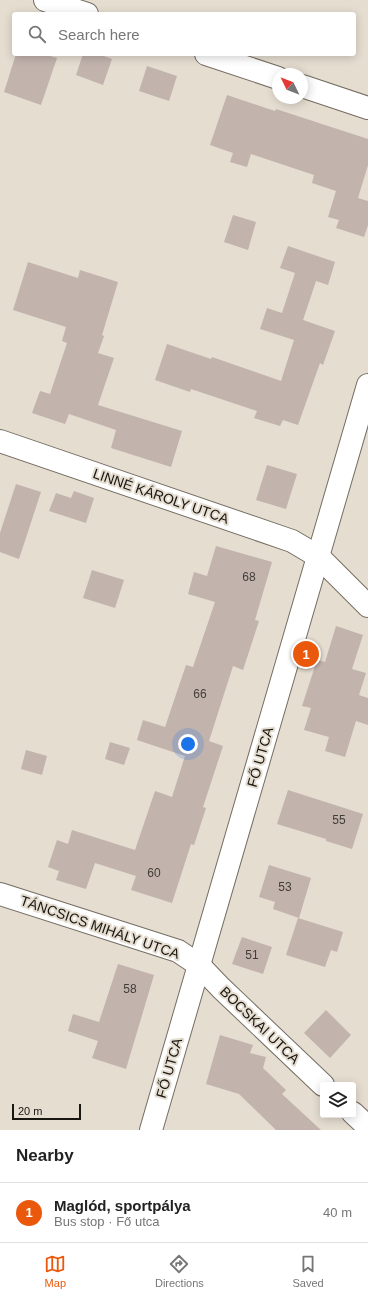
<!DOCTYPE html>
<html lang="en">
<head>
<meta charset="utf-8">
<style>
  body { margin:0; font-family:Arial,sans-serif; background:#f6f6f6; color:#222 }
  .controls { position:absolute; right:12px; bottom:12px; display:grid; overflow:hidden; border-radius:4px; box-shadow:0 2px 10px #0003 }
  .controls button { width:36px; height:36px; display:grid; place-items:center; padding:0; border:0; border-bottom:1px solid #e0e0e0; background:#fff; color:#222; font:20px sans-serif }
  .compass { position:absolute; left:272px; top:68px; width:36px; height:36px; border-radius:50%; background:#fff; box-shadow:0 2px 10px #0003; rotate:313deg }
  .scale { position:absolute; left:12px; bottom:10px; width:69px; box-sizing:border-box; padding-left:4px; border:2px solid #191611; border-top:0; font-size:11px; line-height:14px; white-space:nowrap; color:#191611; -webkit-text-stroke:3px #e5ddd0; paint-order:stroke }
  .you { position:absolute; left:188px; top:744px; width:14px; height:14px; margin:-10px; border:3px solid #fff; border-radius:50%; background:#1a73e8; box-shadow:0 0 0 6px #1a73e833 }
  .badge { display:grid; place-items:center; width:26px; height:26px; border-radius:50%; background:#ea580c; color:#fff; font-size:13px; font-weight:700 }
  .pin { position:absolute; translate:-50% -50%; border:2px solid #fff; box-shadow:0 1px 4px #0006 }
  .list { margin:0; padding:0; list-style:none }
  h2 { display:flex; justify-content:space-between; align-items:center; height:52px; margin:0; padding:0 16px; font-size:17px }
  h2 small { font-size:13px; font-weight:400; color:#767676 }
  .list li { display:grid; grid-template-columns:26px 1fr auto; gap:12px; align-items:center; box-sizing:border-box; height:60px; padding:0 16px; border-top:1px solid #e0e0e0 }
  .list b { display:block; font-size:15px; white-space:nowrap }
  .list p { margin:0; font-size:13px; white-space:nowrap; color:#767676 }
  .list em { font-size:13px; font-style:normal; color:#767676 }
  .icon { flex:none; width:22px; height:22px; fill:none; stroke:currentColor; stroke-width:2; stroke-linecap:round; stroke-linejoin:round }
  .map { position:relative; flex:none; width:368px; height:1130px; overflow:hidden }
  .search { position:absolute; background:#fff; box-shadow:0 2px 10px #0003; left:12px; right:12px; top:12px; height:44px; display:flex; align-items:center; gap:10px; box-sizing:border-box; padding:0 14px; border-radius:4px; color:#767676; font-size:15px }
  .sheet { height:112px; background:#fff }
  nav { display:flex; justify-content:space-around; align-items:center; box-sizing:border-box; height:56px; border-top:1px solid #e0e0e0; background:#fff; font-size:11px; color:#767676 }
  nav a { display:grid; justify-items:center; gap:2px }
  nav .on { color:#ea580c }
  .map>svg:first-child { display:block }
  .building { fill:#c2b3ad }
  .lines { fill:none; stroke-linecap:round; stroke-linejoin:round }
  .minor-casing { stroke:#746d62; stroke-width:24 }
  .major-casing { stroke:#746d62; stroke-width:24 }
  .minor { stroke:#fff; stroke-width:22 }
  .major { stroke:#fff; stroke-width:22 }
  .labels { text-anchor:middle; stroke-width:4; stroke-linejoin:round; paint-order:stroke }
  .number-label { font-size:12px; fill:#433d38 }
  .street-label { font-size:14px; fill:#191611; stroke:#e5ddd0 }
</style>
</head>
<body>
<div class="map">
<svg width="368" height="1130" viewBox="0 0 368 1130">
  <rect width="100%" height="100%" fill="#e5ddd0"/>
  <g class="building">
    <polygon points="16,54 43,54 57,58 41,105 4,92"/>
    <polygon points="83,54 98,54 112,59 103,85 76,75"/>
    <polygon points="147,66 177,76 169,101 139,91"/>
    <polygon points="227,95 275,111 276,109 368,139 368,165 358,198 368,201 368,225 364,237 336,228 339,220 328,217 336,191 312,183 314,175 251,154 247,167 230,162 233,153 210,145"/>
    <polygon points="233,215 256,222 248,250 224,242"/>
    <polygon points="288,246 335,262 328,285 316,281 303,320 335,331 323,365 320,363 298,425 283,420 280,426 254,418 257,411 191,389 190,392 155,380 167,344 211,359 212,357 281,381 294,340 260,329 267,308 282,313 295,273 280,268"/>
    <polygon points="28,262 78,278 80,270 118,282 102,335 104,336 98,353 114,358 98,405 182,431 171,467 111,448 116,430 69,414 65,424 32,413 40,391 50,394 67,343 62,341 66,327 13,310"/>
    <polygon points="267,465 297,474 286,509 256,500"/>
    <polygon points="16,484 41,492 19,559 0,552 0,533"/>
    <polygon points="74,491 94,498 86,523 49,511 56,493 71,498"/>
    <polygon points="216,546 272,562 255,620 259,621 243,670 233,666 209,741 223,746 203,807 206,808 194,845 191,844 172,903 131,890 136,876 95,863 86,889 56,880 59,871 48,867 57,840 68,844 72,830 135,850 155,791 172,797 185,756 137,740 143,720 165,727 186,665 193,667 215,602 188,594 194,572 207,576"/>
    <polygon points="92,570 124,580 115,608 83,598"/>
    <polygon points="336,626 363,635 352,669 366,673 359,695 368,698 368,725 356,721 345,757 325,751 329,737 304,730 311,708 302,706 317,660 325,662"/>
    <polygon points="110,742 130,748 124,765 105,759"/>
    <polygon points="26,750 47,756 42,775 21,769"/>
    <polygon points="288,790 363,814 352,849 326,841 326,839 277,824"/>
    <polygon points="269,865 311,878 299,918 273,909 275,902 259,897"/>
    <polygon points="298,918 343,932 337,952 331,950 325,967 286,955"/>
    <polygon points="242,937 272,947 263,974 232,964"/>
    <polygon points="118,964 154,975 126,1069 92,1058 98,1041 68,1031 73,1014 99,1022"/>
    <polygon points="326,1010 351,1035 330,1058 304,1033"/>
    <polygon points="220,1035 253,1045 250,1053 266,1057 263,1068 286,1090 282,1094 321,1130 276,1130 239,1094 206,1084"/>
  </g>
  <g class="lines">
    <defs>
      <g id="minor">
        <polyline points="45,0 87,14"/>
        <polyline points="206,54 278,78"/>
        <polyline points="302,86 368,108"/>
        <polyline points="0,441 292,541 319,557 368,606"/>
        <polyline points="0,894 178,951 199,965 221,988 323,1085"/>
        <polyline points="353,1113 368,1127"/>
      </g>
      <polyline id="major" points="151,1130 368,385"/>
    </defs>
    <use href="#minor" class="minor-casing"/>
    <use href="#major" class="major-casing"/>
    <use href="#minor" class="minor"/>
    <use href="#major" class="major"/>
  </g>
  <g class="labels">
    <g class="number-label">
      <text x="249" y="581">68</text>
      <text x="200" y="698">66</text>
      <text x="339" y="824">55</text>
      <text x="154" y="877">60</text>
      <text x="285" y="891">53</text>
      <text x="252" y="959">51</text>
      <text x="130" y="993">58</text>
    </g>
    <g class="street-label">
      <text transform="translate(161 496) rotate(19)" y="5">LINNÉ KÁROLY UTCA</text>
      <text transform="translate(260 757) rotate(-74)" y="5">FŐ UTCA</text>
      <text transform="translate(100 927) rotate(19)" y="5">TÁNCSICS MIHÁLY UTCA</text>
      <text transform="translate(260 1025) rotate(44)" y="5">BOCSKAI UTCA</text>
      <text transform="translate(169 1068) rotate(-74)" y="5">FŐ UTCA</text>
    </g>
  </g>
</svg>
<div class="controls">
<button><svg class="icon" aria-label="layers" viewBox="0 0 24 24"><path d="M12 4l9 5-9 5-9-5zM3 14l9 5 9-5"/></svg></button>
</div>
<svg class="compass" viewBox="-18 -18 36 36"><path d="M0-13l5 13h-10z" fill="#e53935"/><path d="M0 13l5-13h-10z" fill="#767676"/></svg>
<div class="scale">20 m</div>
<div class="you"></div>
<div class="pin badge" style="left:306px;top:654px">1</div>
<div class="search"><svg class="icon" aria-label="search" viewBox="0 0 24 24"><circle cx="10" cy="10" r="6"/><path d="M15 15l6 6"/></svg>Search here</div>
</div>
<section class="sheet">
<h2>Nearby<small></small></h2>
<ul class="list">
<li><span class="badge">1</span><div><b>Maglód, sportpálya</b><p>Bus stop · Fő utca</p></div><em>40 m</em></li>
</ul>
</section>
<nav>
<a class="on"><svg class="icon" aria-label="map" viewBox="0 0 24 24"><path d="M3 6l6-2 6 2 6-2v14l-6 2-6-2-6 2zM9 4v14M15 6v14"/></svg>Map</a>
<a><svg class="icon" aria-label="directions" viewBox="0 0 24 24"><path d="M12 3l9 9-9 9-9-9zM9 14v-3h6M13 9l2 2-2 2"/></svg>Directions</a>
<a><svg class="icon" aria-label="saved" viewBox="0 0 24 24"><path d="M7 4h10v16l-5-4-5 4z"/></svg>Saved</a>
</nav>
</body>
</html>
